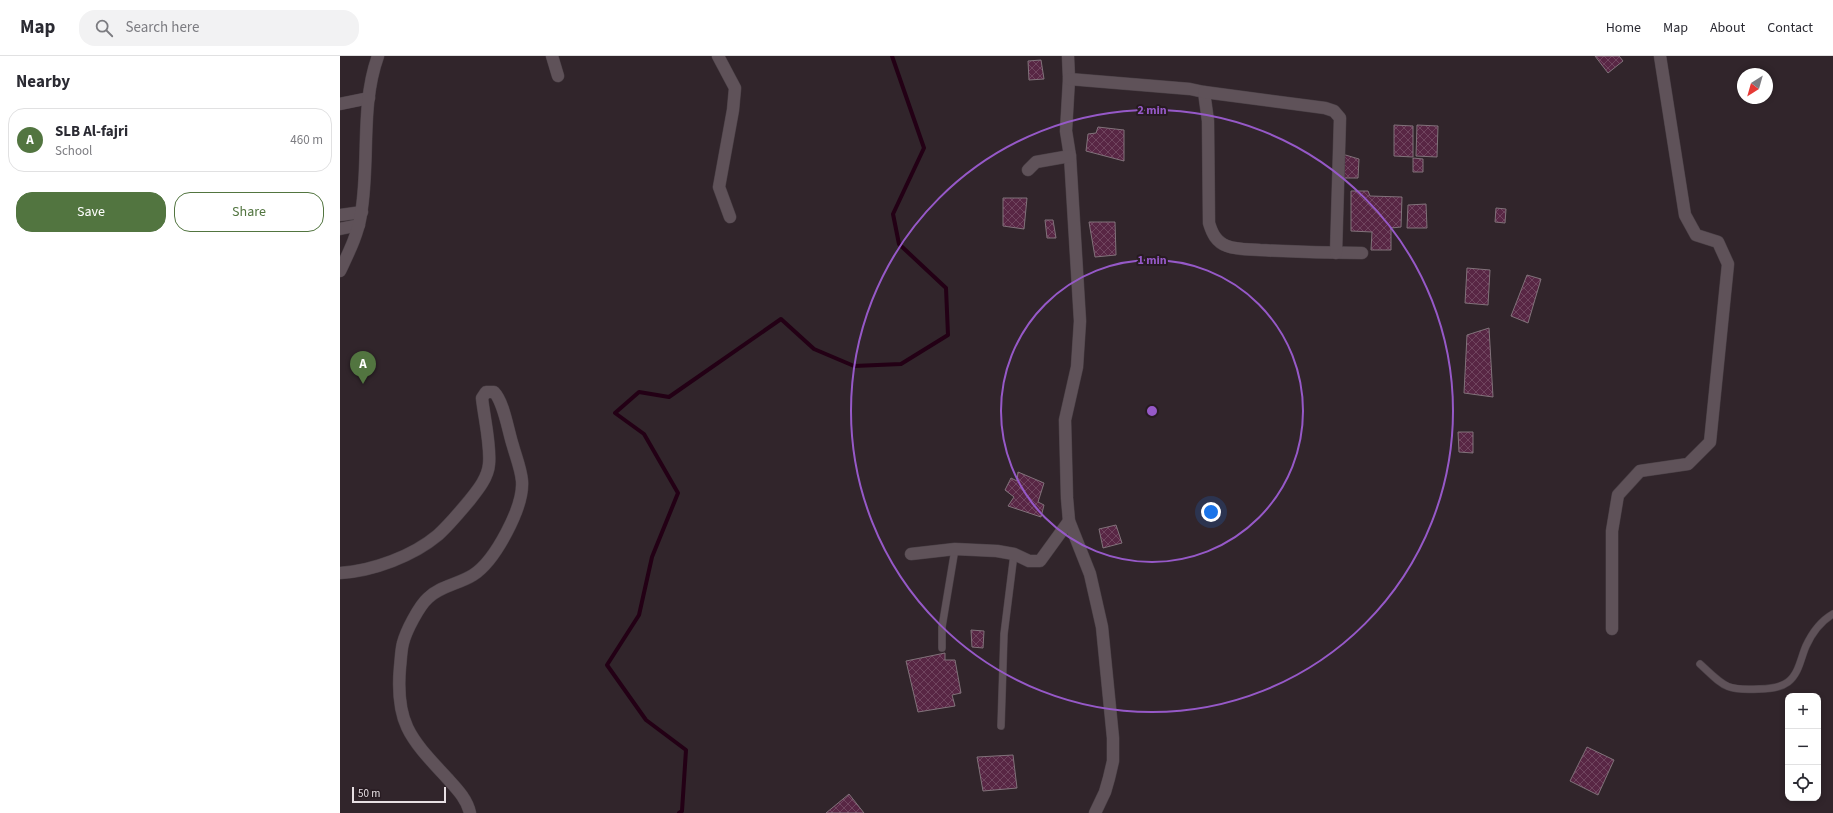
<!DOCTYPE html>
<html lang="en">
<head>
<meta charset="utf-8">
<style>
  body { margin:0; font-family:"Source Sans 3",sans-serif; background:#f2f2f3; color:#2b2b33 }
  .controls { position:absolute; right:12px; bottom:12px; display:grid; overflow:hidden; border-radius:8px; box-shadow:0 2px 6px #0003 }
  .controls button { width:36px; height:36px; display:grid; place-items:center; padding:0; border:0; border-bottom:1px solid #e1e1e2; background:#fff; color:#2b2b33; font:20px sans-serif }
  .compass { position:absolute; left:1397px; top:12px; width:36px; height:36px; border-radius:50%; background:#fff; box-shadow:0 2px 6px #0003; rotate:217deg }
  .scale { position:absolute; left:12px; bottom:10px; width:94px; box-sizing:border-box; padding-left:4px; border:2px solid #e7dfe3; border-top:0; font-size:11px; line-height:14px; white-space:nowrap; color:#e7dfe3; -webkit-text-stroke:3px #271b21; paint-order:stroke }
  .you { position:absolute; left:871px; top:456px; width:14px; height:14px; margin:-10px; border:3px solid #fff; border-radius:50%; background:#1a73e8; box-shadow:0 0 0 6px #1a73e833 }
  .badge { display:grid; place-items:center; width:26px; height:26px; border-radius:50%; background:#527540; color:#fff; font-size:13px; font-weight:700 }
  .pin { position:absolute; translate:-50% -33px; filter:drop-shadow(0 1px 2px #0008) }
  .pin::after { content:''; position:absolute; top:21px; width:14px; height:12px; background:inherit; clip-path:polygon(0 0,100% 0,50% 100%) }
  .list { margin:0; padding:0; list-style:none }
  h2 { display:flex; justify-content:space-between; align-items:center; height:52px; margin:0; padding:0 16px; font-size:17px }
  h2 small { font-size:13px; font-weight:400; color:#7c7c81 }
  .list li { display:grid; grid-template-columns:26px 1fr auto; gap:12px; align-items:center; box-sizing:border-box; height:64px; margin:0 8px 8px; padding:0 8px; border:1px solid #e1e1e2; border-radius:16px }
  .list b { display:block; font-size:15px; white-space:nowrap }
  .list p { margin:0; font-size:13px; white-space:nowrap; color:#7c7c81 }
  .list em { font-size:13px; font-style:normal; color:#7c7c81 }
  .actions { display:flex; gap:8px; padding:12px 16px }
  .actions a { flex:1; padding:9px 0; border:1px solid #527540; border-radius:16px; text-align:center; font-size:14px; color:#527540 }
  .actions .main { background:#527540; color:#fff }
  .icon { flex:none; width:22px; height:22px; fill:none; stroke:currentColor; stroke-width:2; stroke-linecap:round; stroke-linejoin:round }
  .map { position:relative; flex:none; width:1493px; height:757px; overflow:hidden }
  header { display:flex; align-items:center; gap:24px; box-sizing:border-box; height:56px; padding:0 20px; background:#fff; border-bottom:1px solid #e1e1e2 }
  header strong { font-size:19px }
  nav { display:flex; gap:22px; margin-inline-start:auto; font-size:14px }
  .search { width:280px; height:36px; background:#f2f2f3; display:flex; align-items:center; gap:10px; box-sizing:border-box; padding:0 14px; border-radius:16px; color:#7c7c81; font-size:15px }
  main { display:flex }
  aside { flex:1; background:#fff }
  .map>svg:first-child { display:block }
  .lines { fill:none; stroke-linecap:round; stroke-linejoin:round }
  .stream { stroke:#230015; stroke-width:4 }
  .building { fill:url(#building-cross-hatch); stroke:#81727a }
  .lane-casing { stroke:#4a4046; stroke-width:8 }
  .street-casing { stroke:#4a4046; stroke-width:13 }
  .secondary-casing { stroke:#4a4046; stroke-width:13 }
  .lane { stroke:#5f5259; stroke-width:7 }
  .street { stroke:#5f5259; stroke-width:12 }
  .secondary { stroke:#5f5259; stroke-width:12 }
  .ring { fill:none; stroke:#9659c8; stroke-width:2 }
  .centre { fill:#9659c8; stroke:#271b21; stroke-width:2 }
  .ring-label { font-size:12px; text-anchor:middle; font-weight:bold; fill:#9659c8; stroke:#271b21; stroke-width:4; stroke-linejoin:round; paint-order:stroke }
</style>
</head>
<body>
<header>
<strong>Map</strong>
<div class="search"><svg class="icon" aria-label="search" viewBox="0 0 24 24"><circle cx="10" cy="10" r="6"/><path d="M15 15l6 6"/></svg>Search here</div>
<nav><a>Home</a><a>Map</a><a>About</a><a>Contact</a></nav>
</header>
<main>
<aside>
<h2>Nearby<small></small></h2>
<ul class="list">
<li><span class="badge">A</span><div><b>SLB Al-fajri</b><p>School</p></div><em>460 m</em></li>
</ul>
<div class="actions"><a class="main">Save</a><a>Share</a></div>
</aside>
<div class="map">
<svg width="1493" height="757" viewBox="0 0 1493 757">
  <defs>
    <pattern id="building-cross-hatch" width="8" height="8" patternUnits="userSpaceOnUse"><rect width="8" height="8" fill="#582644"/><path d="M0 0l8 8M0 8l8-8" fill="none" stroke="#70455f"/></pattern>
  </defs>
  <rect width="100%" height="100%" fill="#31252b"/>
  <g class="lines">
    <polyline class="stream" points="339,757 342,755 346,694 306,664 267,609 299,559 312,501 338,437 304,378 275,357 299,336 329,341 441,263 474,293 514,310 561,308 608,279 606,232 559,188 553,158 584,92 552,0"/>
  </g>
  <g class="building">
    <polygon points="1255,0 1279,0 1283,5 1268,17"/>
    <polygon points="701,4 704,23 689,24 688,5"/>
    <polygon points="1054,69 1073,70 1073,101 1054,100"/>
    <polygon points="1077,69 1098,70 1097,101 1076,100"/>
    <polygon points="758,71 784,74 784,105 746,95 748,78 756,77"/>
    <polygon points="1002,98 1019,103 1018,122 1004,122"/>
    <polygon points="1073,102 1083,103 1083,116 1073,116"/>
    <polygon points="1011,135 1028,135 1030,140 1062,141 1061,171 1051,172 1051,194 1031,194 1032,176 1011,175"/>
    <polygon points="663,142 687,142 684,173 663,170"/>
    <polygon points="1086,148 1087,172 1067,172 1068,149"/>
    <polygon points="1156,152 1166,153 1165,167 1155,166"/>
    <polygon points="705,164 713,164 716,182 707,182"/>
    <polygon points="749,166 775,166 776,199 755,201"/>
    <polygon points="1127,212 1150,214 1148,249 1125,247"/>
    <polygon points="1187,219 1201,223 1188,267 1171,260"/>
    <polygon points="1149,272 1153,341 1124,337 1127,279"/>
    <polygon points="1118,376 1133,376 1133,397 1119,396"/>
    <polygon points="678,416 704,427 698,446 704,449 701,461 668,450 674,441 665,434 671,422 677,425"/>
    <polygon points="776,469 782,487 763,492 759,473"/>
    <polygon points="631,574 644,575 643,592 632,591"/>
    <polygon points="605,597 605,604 615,604 621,637 612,639 615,650 578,656 566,605"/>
    <polygon points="1247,691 1274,704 1258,739 1230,725"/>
    <polygon points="673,699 677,732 643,735 637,701"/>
    <polygon points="509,738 524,757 486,757"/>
  </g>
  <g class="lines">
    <defs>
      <g id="lane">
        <polyline points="602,592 602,571 615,493"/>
        <path d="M 1360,608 C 1384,630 1385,635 1419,633 C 1429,633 1440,632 1448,626 C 1459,618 1461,601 1466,590 C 1472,577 1481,565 1493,558"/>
        <polyline points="661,670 664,578 674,498"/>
      </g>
      <g id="street">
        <polyline points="212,0 218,20"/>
        <polyline points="378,0 395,32 393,54 379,131 390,161"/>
        <polyline points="728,0 729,23 726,75 730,100 740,265 737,311 725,364 727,442 729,465 750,518 762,571 773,682 773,705 769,722 765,736 755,757"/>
        <path d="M 729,23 L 850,33 L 864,36 L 868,65 L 869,167 C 872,177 876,186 887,190 C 898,194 909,193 920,194 C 954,196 988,197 1022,197"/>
        <polyline points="864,36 985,52 994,55 1000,62 996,197"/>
        <polyline points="0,48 29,42"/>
        <polyline points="688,114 696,106 730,100"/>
        <polyline points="0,159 22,156"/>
        <polyline points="0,173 19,169"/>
        <polyline points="571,498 615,493 657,495 674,498 689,505 700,505 729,465"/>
        <path d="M 0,517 C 33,515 73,500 98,479 C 109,469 119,457 129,445 C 137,435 148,422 149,408 C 151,390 144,361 142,342 L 146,336 L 154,336 C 164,346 168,375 173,390 C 176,401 181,413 182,425 C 184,451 155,505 133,519 C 119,528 100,530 88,542 C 79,550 66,575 63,587 C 61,594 61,603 60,611 C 55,668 71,683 107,722 C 117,733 127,743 130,757"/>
        <polyline points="1272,573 1272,475 1278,439 1300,415 1348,408 1370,386 1388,208 1378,186 1356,179 1345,159 1320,0"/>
      </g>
      <path id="secondary" d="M 0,215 C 9,196 18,178 21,158 C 30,106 20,50 38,0"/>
    </defs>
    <use href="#lane" class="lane-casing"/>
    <use href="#street" class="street-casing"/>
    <use href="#secondary" class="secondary-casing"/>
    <use href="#lane" class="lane"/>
    <use href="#street" class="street"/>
    <use href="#secondary" class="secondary"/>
  </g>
  <g class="ring">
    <circle cx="812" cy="355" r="151"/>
    <circle cx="812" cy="355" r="301"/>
  </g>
  <circle cx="812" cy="355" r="6" class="centre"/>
  <g class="ring-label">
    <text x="812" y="58">2 min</text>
    <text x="812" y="208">1 min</text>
  </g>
</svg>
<div class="controls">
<button>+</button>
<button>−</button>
<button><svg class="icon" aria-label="locate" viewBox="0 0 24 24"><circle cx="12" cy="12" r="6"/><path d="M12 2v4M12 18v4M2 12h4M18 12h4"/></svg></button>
</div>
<svg class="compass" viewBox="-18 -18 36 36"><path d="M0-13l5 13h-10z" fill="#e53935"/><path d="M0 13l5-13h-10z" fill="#7c7c81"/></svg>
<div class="scale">50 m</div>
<div class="you"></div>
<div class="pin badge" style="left:23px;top:328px">A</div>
</div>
</main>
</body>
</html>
